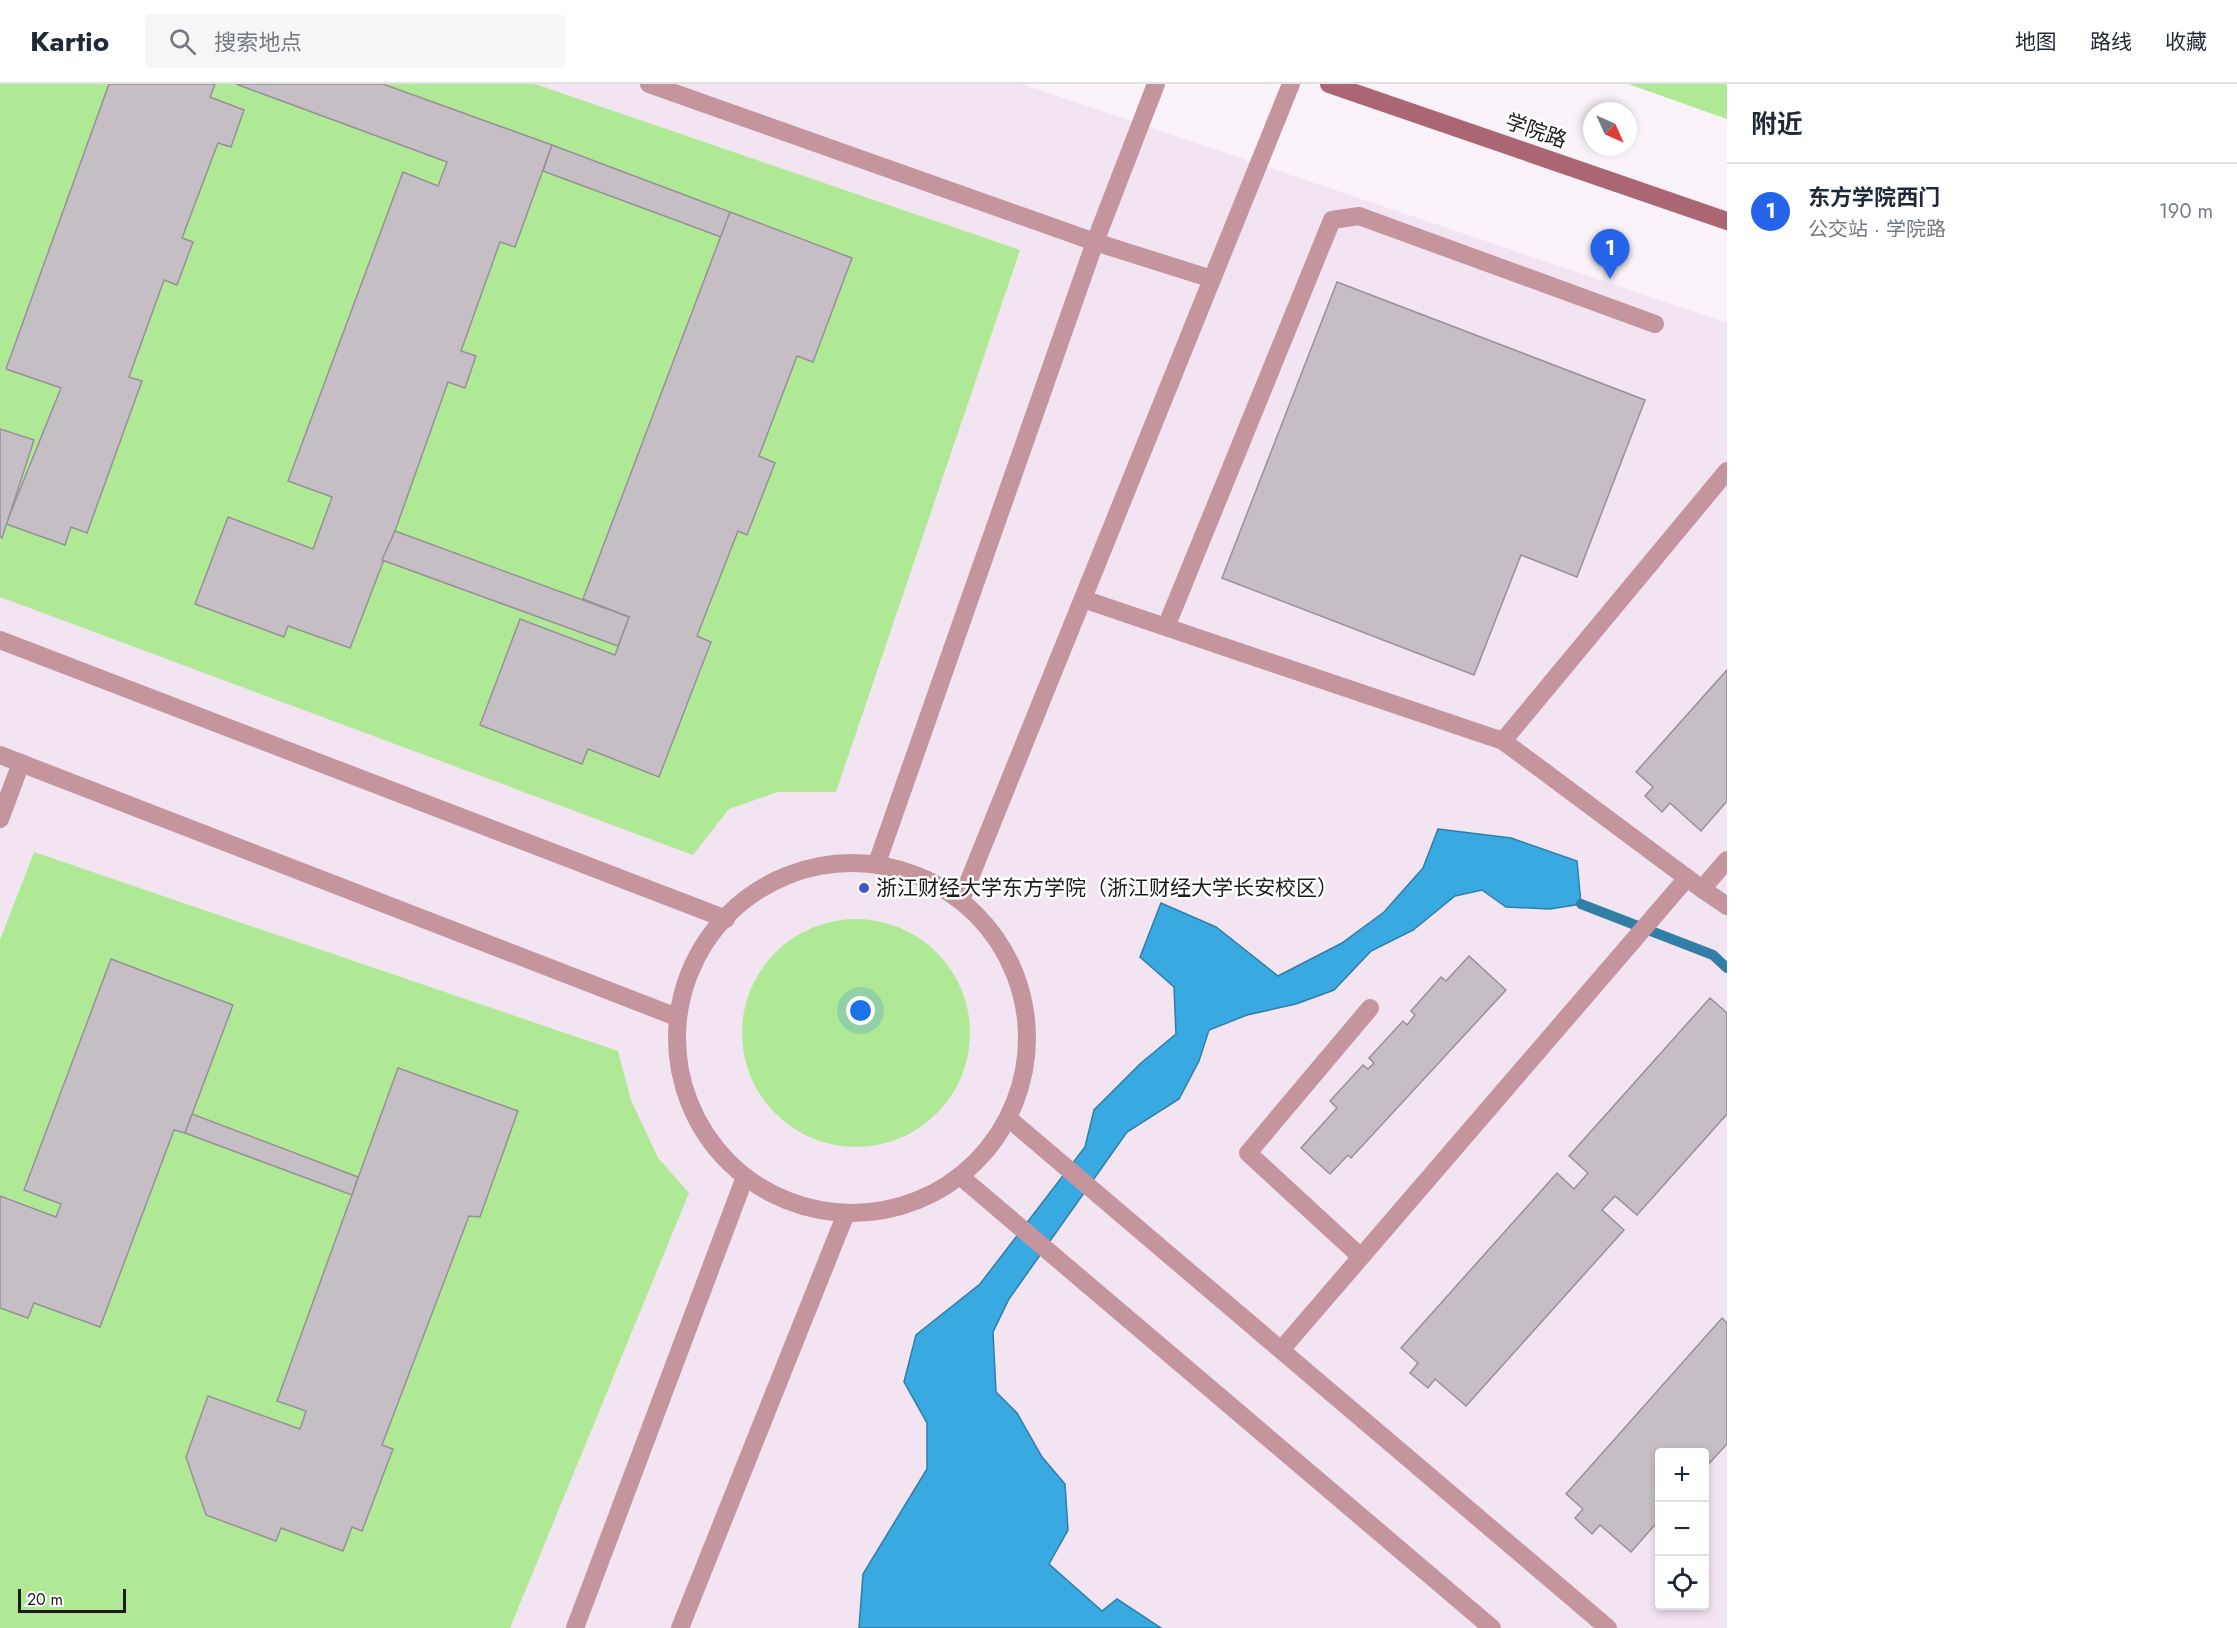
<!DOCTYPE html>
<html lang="zh">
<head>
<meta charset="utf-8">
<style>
  body { margin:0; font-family:Jost,"Noto Sans SC",sans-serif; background:#f6f6f7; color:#1f2937 }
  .controls { position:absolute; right:18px; bottom:18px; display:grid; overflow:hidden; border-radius:6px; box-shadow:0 3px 9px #0003 }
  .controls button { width:54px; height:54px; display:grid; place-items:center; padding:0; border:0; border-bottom:2px solid #e0e1e3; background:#fff; color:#1f2937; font:30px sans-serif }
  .compass { position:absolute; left:1583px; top:18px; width:54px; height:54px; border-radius:50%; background:#fff; box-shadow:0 3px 9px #0003; rotate:135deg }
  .scale { position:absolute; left:18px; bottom:15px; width:108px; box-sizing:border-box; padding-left:6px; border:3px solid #1d1a1d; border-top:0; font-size:16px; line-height:21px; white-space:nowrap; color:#1d1a1d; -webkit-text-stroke:4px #fff; paint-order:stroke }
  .you { position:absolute; left:861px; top:927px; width:21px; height:21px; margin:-15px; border:4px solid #fff; border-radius:50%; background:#1a73e8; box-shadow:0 0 0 9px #1a73e833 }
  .badge { display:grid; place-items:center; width:39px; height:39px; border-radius:50%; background:#2563eb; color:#fff; font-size:20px; font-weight:700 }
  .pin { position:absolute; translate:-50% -50px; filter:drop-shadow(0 2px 3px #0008) }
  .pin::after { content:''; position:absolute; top:32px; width:21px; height:18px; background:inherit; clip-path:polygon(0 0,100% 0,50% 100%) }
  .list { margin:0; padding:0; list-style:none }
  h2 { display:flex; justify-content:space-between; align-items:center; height:78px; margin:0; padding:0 24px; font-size:26px }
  h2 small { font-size:20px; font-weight:400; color:#747a83 }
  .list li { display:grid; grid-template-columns:39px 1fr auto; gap:18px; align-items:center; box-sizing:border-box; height:96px; padding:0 24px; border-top:2px solid #e0e1e3 }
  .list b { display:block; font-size:22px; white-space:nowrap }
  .list p { margin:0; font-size:20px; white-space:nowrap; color:#747a83 }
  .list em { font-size:20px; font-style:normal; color:#747a83 }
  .icon { flex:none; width:33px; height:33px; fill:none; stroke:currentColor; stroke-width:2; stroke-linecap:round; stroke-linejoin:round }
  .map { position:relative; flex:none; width:1727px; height:1544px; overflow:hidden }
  header { display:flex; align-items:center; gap:36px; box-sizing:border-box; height:84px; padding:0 30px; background:#fff; border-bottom:2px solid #e0e1e3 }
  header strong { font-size:28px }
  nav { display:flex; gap:33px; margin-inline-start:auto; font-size:21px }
  .search { width:420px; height:54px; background:#f6f6f7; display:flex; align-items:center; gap:15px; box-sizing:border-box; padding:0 21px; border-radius:6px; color:#747a83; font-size:22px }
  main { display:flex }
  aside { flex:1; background:#fff }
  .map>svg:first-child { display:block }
  .built { fill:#f2e4f1; fill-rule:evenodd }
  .green { fill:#b0e995 }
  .water { fill:#39a9e2; stroke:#317ea7; stroke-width:1.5 }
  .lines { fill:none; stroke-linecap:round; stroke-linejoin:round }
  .stream { stroke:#317ea7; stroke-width:10 }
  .building { fill:#c5bec4; stroke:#989197; stroke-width:1.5 }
  .lane { stroke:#c5959d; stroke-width:18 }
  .street { stroke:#c5959d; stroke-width:18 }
  .secondary { stroke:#aa6773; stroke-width:18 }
  .poi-dot { fill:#3c58ca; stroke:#fff; stroke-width:2 }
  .labels { text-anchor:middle; stroke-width:5; stroke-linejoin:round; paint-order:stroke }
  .street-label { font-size:21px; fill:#1d1a1d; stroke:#fff }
  .poi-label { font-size:21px; fill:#1d1a1d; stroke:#fff; text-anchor:start }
</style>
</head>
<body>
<header>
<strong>Kartio</strong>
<div class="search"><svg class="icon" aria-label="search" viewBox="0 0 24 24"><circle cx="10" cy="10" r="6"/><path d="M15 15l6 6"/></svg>搜索地点</div>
<nav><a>地图</a><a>路线</a><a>收藏</a></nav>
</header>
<main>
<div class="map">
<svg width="1727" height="1544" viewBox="0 0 1727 1544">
  <rect width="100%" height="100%" fill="#f9f2f8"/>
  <path class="built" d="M 0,0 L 1022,0 L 1727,239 L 1727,1544 L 0,1544 ZM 1660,1368 L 1704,1368 L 1704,1522 L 1660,1522 Z"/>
  <g class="green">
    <polygon points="0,0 535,0 1020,166 836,708 778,708 729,725 693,771 0,513"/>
    <polygon points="1628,0 1727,0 1727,35"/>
    <polygon points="34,768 618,967 631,1016 658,1074 689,1109 510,1544 0,1544 0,856"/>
    <circle cx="856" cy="949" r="114"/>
  </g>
  <polygon class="water" points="1438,745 1511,754 1577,777 1581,820 1550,825 1506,823 1482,806 1455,812 1413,846 1371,867 1334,906 1296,920 1247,931 1209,946 1199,977 1179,1015 1127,1048 1009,1215 993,1248 996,1308 1017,1329 1042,1373 1065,1400 1068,1446 1049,1480 1102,1527 1117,1515 1161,1544 859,1544 863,1490 927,1385 927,1339 904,1298 916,1251 980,1200 1085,1063 1094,1026 1141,979 1176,950 1174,903 1140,873 1161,819 1216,843 1278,892 1342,859 1384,828 1423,784"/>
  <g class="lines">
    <polyline class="stream" points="1581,820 1713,871 1727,884"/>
  </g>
  <g class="building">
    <polygon points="109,0 215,0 210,13 244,26 231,63 218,59 182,154 193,158 177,201 164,196 129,293 142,297 87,449 71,443 65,461 6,440 61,304 6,285"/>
    <polygon points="236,0 383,0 552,61 515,163 500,158 461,267 476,272 465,304 448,298 395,447 350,564 288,542 284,553 195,520 228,433 313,465 332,413 288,397 403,88 438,102 447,78"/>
    <polygon points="552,61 730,128 721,153 543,87"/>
    <polygon points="730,128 852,174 813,278 797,272 759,372 775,379 747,451 738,447 697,552 711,558 659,693 588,665 582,680 480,641 520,535 615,571 629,533 583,515"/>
    <polygon points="1337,198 1645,316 1577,493 1521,471 1474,591 1222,494"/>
    <polygon points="0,345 34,356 2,454 0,453"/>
    <polygon points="395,447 629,533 618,562 382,476"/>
    <polygon points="1727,586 1727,717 1701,747 1670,719 1662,728 1645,712 1653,703 1636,688"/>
    <polygon points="1469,872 1506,906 1351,1074 1348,1071 1330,1090 1301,1064 1337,1024 1330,1017 1363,981 1368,985 1374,979 1369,974 1403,937 1407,941 1415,931 1411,927 1441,893 1446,897"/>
    <polygon points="111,875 233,921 185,1049 174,1046 100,1243 34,1219 28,1234 0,1224 0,1112 56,1133 61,1120 24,1106"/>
    <polygon points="1710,914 1727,929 1727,1030 1637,1131 1615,1112 1602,1126 1624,1146 1466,1322 1435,1295 1428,1304 1410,1289 1418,1279 1401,1264 1557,1089 1574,1105 1588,1089 1569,1072"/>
    <polygon points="398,984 518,1027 480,1133 469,1132 382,1361 393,1365 362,1447 352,1443 343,1467 281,1444 276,1457 206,1431 186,1373 208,1312 300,1345 306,1327 277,1317"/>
    <polygon points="192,1030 358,1093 352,1111 185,1049"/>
    <polygon points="1722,1234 1727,1239 1727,1360 1704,1385 1704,1368 1660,1368 1660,1435 1631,1468 1600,1441 1592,1450 1575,1434 1583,1425 1566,1410"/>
  </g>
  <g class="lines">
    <g class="lane">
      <polyline points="1166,543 1332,136 1359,132 1655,240"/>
      <polyline points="1702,805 1727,776"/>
      <polyline points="1361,1173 1248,1069 1370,924"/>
    </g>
    <g class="street">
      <polyline points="649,0 1095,158 1212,195"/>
      <polyline points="1083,515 1503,657 1702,805 1727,822"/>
      <polyline points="0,556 726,835"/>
      <polyline points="1503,657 1727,387"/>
      <polyline points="0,671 674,932"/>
      <polyline points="0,735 21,679"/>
      <polyline points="877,779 1095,158 1156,0"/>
      <circle cx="852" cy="954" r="175"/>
      <polyline points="961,816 1291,0"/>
      <polyline points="1008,1034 1608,1544"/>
      <polyline points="961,1093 1492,1544"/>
      <polyline points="1281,1266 1687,794"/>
      <polyline points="575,1544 745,1093"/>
      <polyline points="680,1544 845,1132"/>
    </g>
    <polyline class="secondary" points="1329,0 1727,137"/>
  </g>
  <circle class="poi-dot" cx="864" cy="804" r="6"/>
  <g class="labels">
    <g class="street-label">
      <text transform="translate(1536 47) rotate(19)" y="7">学院路</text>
    </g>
    <g class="poi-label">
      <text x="876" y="811">浙江财经大学东方学院（浙江财经大学长安校区）</text>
    </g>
  </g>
</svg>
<div class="controls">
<button>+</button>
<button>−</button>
<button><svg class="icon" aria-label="locate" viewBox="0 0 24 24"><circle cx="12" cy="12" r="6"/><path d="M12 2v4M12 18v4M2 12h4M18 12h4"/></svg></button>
</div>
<svg class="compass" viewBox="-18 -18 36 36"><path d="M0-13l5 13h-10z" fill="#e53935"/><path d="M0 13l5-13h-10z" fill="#747a83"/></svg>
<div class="scale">20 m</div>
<div class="you"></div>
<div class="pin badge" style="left:1610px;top:195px">1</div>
</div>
<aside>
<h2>附近<small></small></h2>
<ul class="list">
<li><span class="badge">1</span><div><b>东方学院西门</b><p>公交站 · 学院路</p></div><em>190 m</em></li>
</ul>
</aside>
</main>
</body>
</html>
